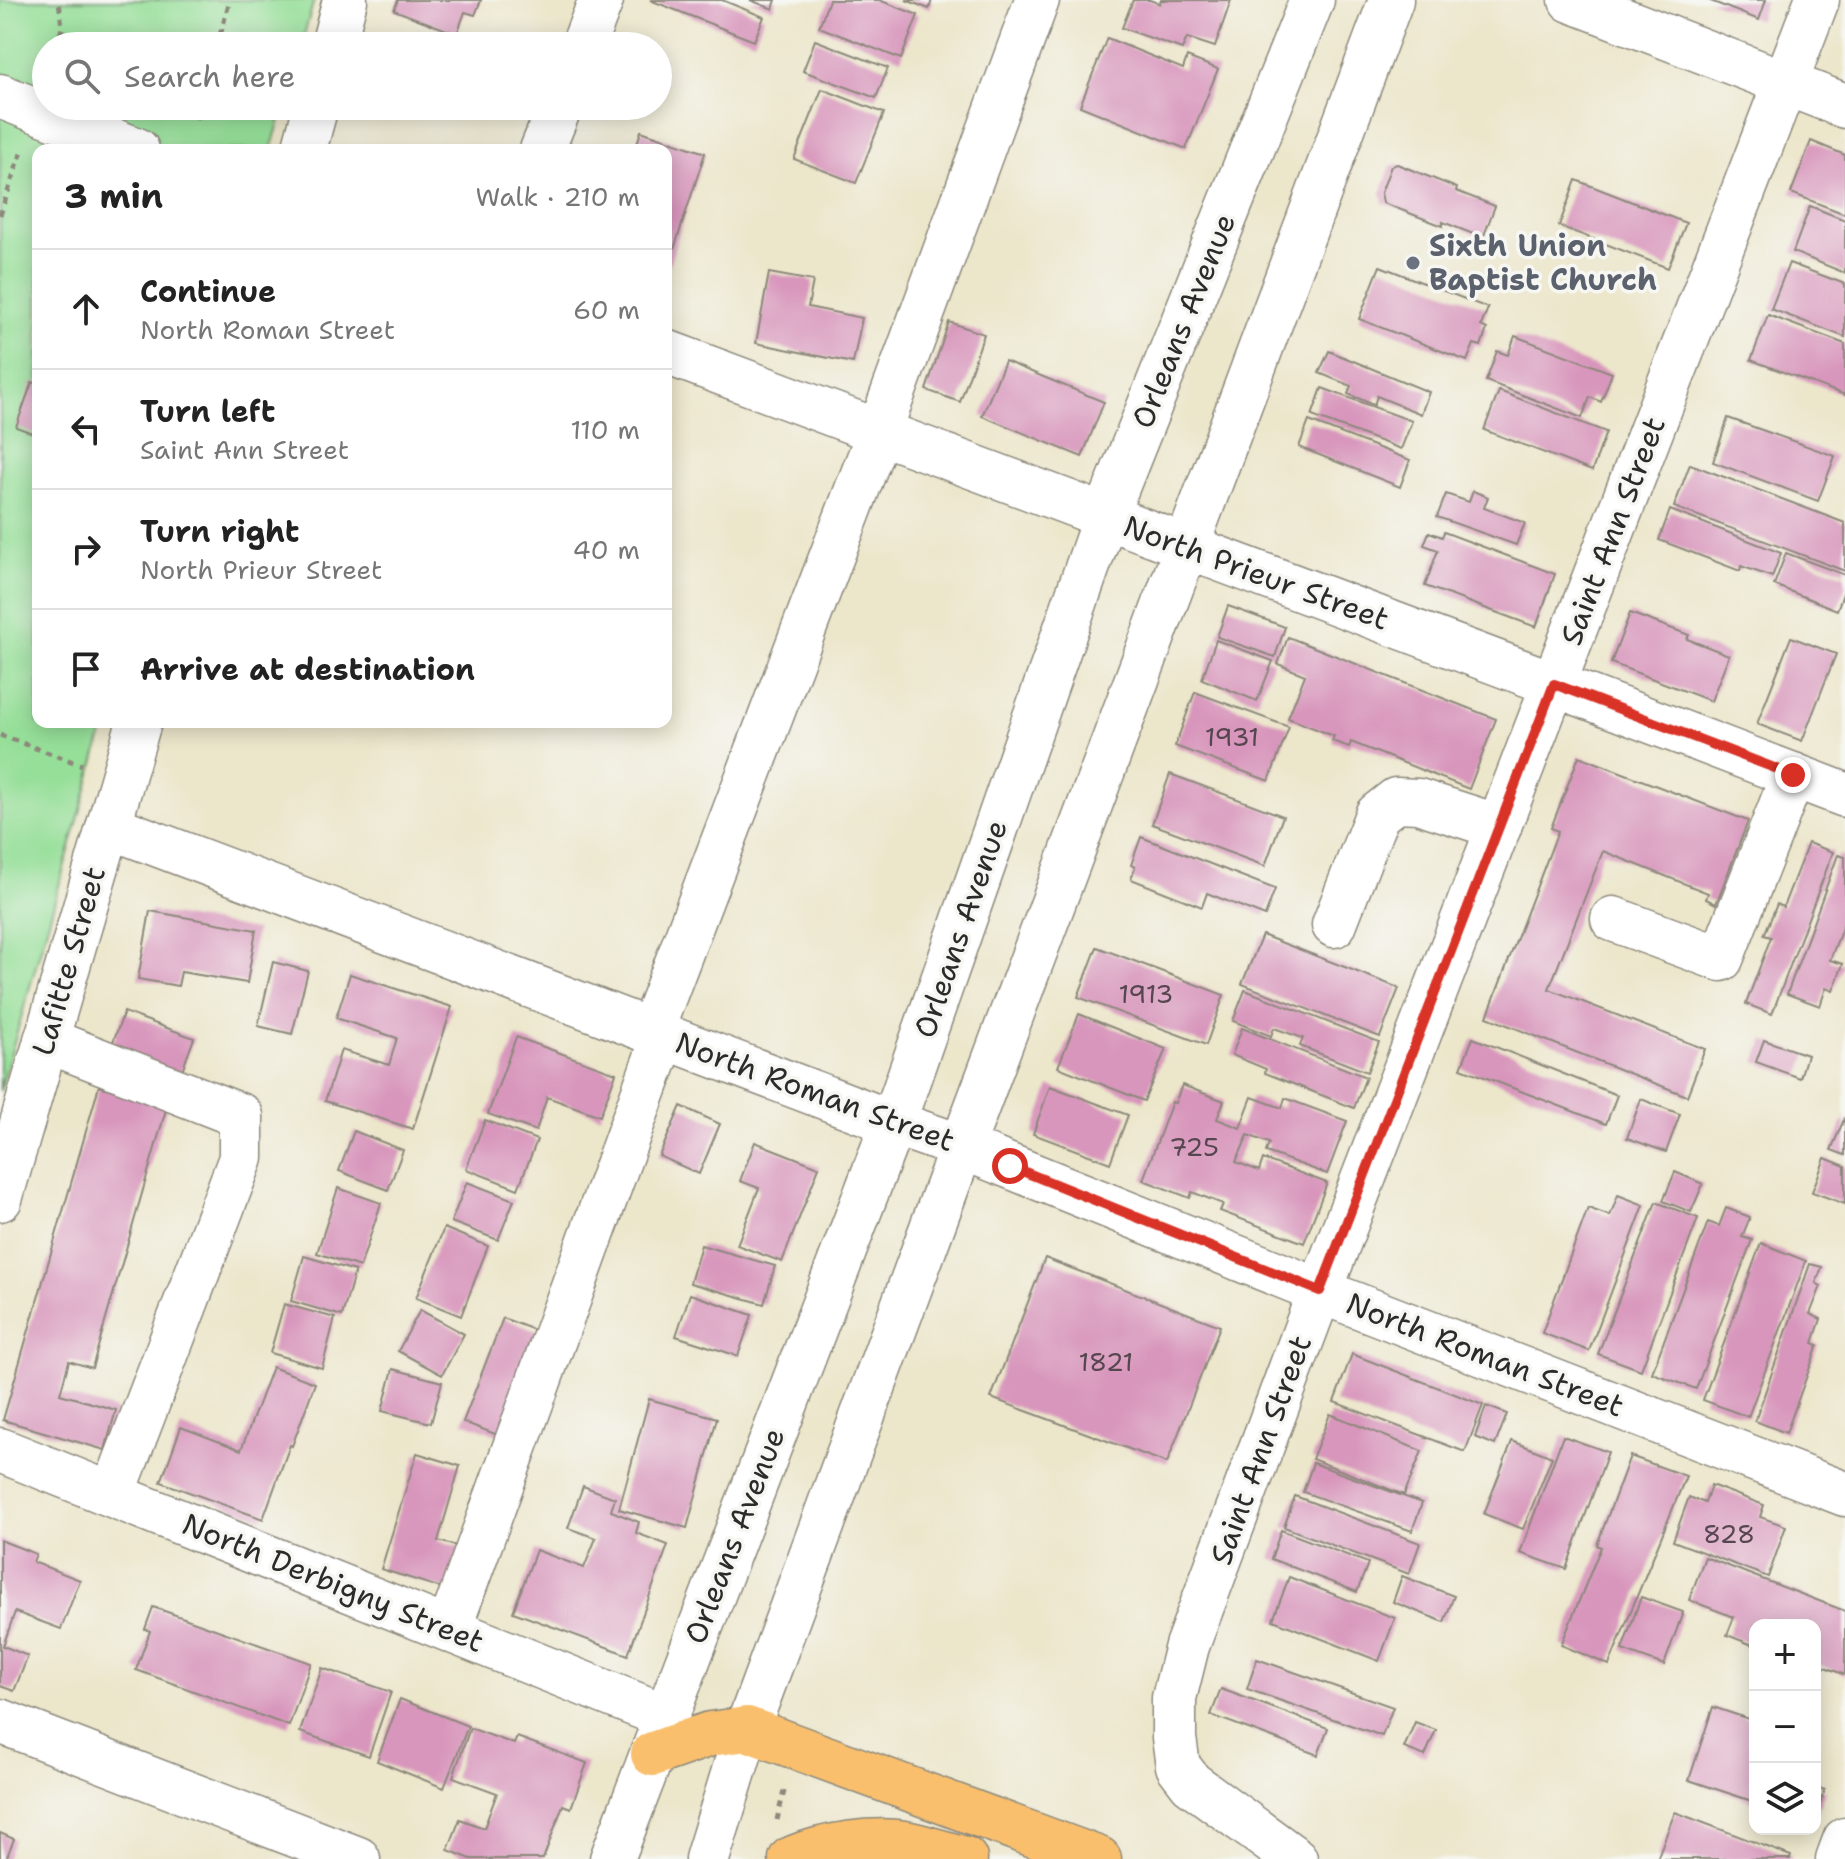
<!DOCTYPE html>
<html lang="en">
<head>
<meta charset="utf-8">
<style>
  body { margin:0; font-family:"Shantell Sans",sans-serif; background:#f6f6f6; color:#222 }
  .controls { position:absolute; right:24px; bottom:24px; display:grid; overflow:hidden; border-radius:16px; box-shadow:0 4px 20px #0003 }
  .controls button { width:72px; height:72px; display:grid; place-items:center; padding:0; border:0; border-bottom:2px solid #e0e0e0; background:#fff; color:#222; font:40px sans-serif }
  .stop { position:absolute; width:24px; height:24px; margin:-18px; border:6px solid #d93025; border-radius:50%; background:#fff }
  .stop.end { background:#d93025; border-color:#fff; box-shadow:0 2px 8px #0008 }
  .list { margin:0; padding:0; list-style:none }
  h2 { display:flex; justify-content:space-between; align-items:center; height:104px; margin:0; padding:0 32px; font-size:34px }
  h2 small { font-size:26px; font-weight:400; color:#767676 }
  .list li { display:grid; grid-template-columns:52px 1fr auto; gap:24px; align-items:center; box-sizing:border-box; height:120px; padding:0 32px; border-top:2px solid #e0e0e0 }
  .list b { display:block; font-size:30px; white-space:nowrap }
  .list p { margin:0; font-size:26px; white-space:nowrap; color:#767676 }
  .list em { font-size:26px; font-style:normal; color:#767676 }
  .icon { flex:none; width:44px; height:44px; fill:none; stroke:currentColor; stroke-width:2; stroke-linecap:round; stroke-linejoin:round }
  .map { position:relative; flex:none; width:1845px; height:1859px; overflow:hidden }
  .search { position:absolute; background:#fff; box-shadow:0 4px 20px #0003; left:32px; top:32px; width:640px; height:88px; display:flex; align-items:center; gap:20px; box-sizing:border-box; padding:0 28px; border-radius:44px; color:#767676; font-size:30px }
  .panel { position:absolute; background:#fff; box-shadow:0 4px 20px #0003; left:32px; top:144px; width:640px; height:584px; border-radius:16px }
  .map>svg:first-child { display:block }
  .green { fill:#96df99; stroke:#608562; stroke-width:2 }
  .building { fill:#d896bc }
  .lines { fill:none; stroke-linecap:round; stroke-linejoin:round }
  .minor-casing { stroke:#8c887b; stroke-width:47 }
  .highway-casing { stroke:#8c887b; stroke-width:47 }
  .path { stroke:#8c887b; stroke-width:5; stroke-dasharray:6 6; stroke-linecap:butt }
  .minor { stroke:#fff; stroke-width:44 }
  .highway { stroke:#f9bf6d; stroke-width:44 }
  .route { stroke:#d93025; stroke-width:10 }
  .worship-dot { fill:#6b7280; stroke:#f6f6f2; stroke-width:3 }
  .labels { text-anchor:middle; stroke-width:7; stroke-linejoin:round; paint-order:stroke }
  .number-label { font-size:26px; fill:#56464f }
  .worship-label { font-size:30px; font-weight:bold; fill:#5b616d; stroke:#f6f6f2; text-anchor:start }
  .street-label { font-size:30px; fill:#2b2b2b; stroke:#f6f6f2 }
</style>
</head>
<body>
<div class="map">
<svg width="1845" height="1859" viewBox="0 0 1845 1859">
  <rect width="100%" height="100%" fill="#f6f6f2"/>
  <filter id="ink" filterUnits="userSpaceOnUse"><feTurbulence type="fractalNoise" baseFrequency=".0125" numOctaves="2"/><feDisplacementMap in="SourceGraphic" scale="16" xChannelSelector="R" yChannelSelector="G"/><feConvolveMatrix kernelMatrix="1 2 1 2 8 2 1 2 1" color-interpolation-filters="sRGB"/></filter>
  <filter id="wash" filterUnits="userSpaceOnUse"><feTurbulence type="fractalNoise" baseFrequency=".006" numOctaves="4" result="noise"/><feDisplacementMap in="SourceGraphic" scale="32" xChannelSelector="R" yChannelSelector="G"/><feGaussianBlur stdDeviation="1.8" result="paint"/><feColorMatrix in="noise" values="0 0 0 0 0 0 0 0 0 0 0 0 0 0 0 0 0 1.4 0 .05"/><feComposite in="paint" operator="in"/></filter>
  <g filter="url(#wash)">
    <rect width="100%" height="100%" fill="#ece6cb"/>
    <polygon class="green" points="0,0 314,0 301,46 46,46 46,106 284,106 271,150 38,150 38,722 106,722 0,1091"/>
    <g id="blocks">
      <g class="building">
        <polygon points="398,0 481,0 475,15 465,12 457,34 394,10"/>
        <polygon points="650,0 722,0 764,17 754,41"/>
        <polygon points="750,0 776,0 773,9"/>
        <polygon points="829,0 879,0 918,15 901,59 819,27"/>
        <polygon points="906,0 932,0 929,9"/>
        <polygon points="1133,0 1150,0 1160,4 1161,0 1231,0 1215,47 1187,38 1182,49 1122,28"/>
        <polygon points="1708,0 1766,0 1759,20"/>
        <polygon points="1107,38 1183,69 1187,57 1218,69 1186,149 1080,106"/>
        <polygon points="815,40 888,68 876,98 803,71"/>
        <polygon points="822,89 884,113 856,183 794,159"/>
        <polygon points="641,131 705,153 667,271 666,150 635,150"/>
        <polygon points="1811,141 1845,155 1845,214 1791,193"/>
        <polygon points="1397,164 1457,188 1456,191 1495,206 1483,238 1443,222 1443,226 1383,203 1381,193 1391,166"/>
        <polygon points="1576,180 1686,223 1668,268 1559,226"/>
        <polygon points="1810,206 1845,220 1845,273 1793,252"/>
        <polygon points="1789,263 1845,284 1845,337 1771,309"/>
        <polygon points="1380,266 1488,308 1481,326 1487,329 1481,346 1474,344 1467,361 1359,319"/>
        <polygon points="769,273 813,281 808,307 862,318 853,363 756,343"/>
        <polygon points="1768,315 1845,344 1845,395 1751,360"/>
        <polygon points="949,322 984,334 960,402 926,390"/>
        <polygon points="1515,336 1612,373 1601,402 1590,397 1582,418 1486,381 1497,351 1508,355"/>
        <polygon points="1329,351 1429,392 1421,414 1377,396 1374,405 1348,394 1351,386 1319,373"/>
        <polygon points="1005,361 1104,402 1082,457 982,416"/>
        <polygon points="32,382 38,384 38,435 16,427"/>
        <polygon points="1322,388 1412,421 1401,449 1312,416"/>
        <polygon points="1499,391 1606,432 1592,471 1484,430"/>
        <polygon points="1728,418 1835,456 1818,501 1713,462"/>
        <polygon points="1309,421 1410,460 1400,487 1299,447"/>
        <polygon points="1690,464 1845,523 1845,571 1674,507"/>
        <polygon points="1473,491 1488,497 1484,508 1525,523 1516,545 1437,517 1446,494 1469,502"/>
        <polygon points="1670,510 1781,553 1772,577 1741,566 1740,571 1659,540"/>
        <polygon points="1429,532 1442,537 1444,532 1555,574 1536,627 1425,586 1438,550 1424,545"/>
        <polygon points="1786,553 1845,575 1845,588 1837,610 1774,585"/>
        <polygon points="1228,606 1285,627 1275,657 1217,637"/>
        <polygon points="1630,613 1689,635 1687,639 1729,655 1711,701 1611,663"/>
        <polygon points="1288,637 1496,719 1469,789 1351,742 1349,747 1332,741 1334,736 1288,718 1305,675 1278,664"/>
        <polygon points="1791,637 1836,654 1802,741 1757,724"/>
        <polygon points="1216,640 1273,661 1257,701 1202,679"/>
        <polygon points="1195,692 1289,727 1269,781 1175,746"/>
        <polygon points="1579,756 1748,821 1716,904 1706,899 1708,893 1603,851 1549,989 1705,1049 1687,1096 1487,1017 1558,831 1551,828"/>
        <polygon points="1170,774 1283,816 1265,866 1152,824"/>
        <polygon points="1141,837 1275,889 1265,916 1207,893 1202,907 1131,879 1135,867 1131,865"/>
        <polygon points="1808,843 1833,852 1772,1014 1746,1004 1771,937 1764,935 1777,904 1783,907"/>
        <polygon points="1838,855 1845,857 1845,920 1830,960 1843,964 1833,991 1826,988 1820,1006 1787,994"/>
        <polygon points="150,911 256,930 247,983 181,972 178,986 138,979"/>
        <polygon points="1262,935 1399,988 1380,1037 1242,984"/>
        <polygon points="1097,947 1224,995 1206,1045 1078,997"/>
        <polygon points="273,962 308,971 292,1034 258,1026"/>
        <polygon points="350,974 452,1007 413,1129 325,1101 341,1050 389,1065 397,1038 336,1018"/>
        <polygon points="1245,990 1379,1042 1367,1072 1300,1046 1303,1038 1274,1028 1271,1036 1233,1021"/>
        <polygon points="124,1012 194,1038 180,1076 110,1050"/>
        <polygon points="1079,1014 1166,1049 1144,1101 1058,1067"/>
        <polygon points="1242,1028 1366,1077 1354,1108 1265,1073 1266,1069 1232,1055"/>
        <polygon points="516,1037 616,1073 600,1116 547,1097 536,1131 488,1114"/>
        <polygon points="1473,1038 1617,1095 1606,1124 1461,1068"/>
        <polygon points="1764,1040 1807,1055 1800,1078 1756,1062"/>
        <polygon points="1182,1085 1224,1101 1217,1119 1240,1128 1252,1097 1282,1108 1285,1098 1347,1121 1327,1174 1266,1152 1269,1143 1248,1135 1236,1162 1259,1171 1263,1159 1327,1183 1304,1243 1220,1211 1223,1204 1192,1192 1190,1198 1143,1180 1172,1102 1175,1103"/>
        <polygon points="99,1086 167,1106 92,1368 69,1361 60,1394 116,1410 105,1450 3,1420"/>
        <polygon points="1050,1086 1128,1115 1110,1163 1033,1134"/>
        <polygon points="1641,1099 1680,1114 1666,1152 1627,1138"/>
        <polygon points="681,1106 720,1124 699,1174 659,1156"/>
        <polygon points="1845,1117 1845,1155 1831,1150"/>
        <polygon points="485,1120 537,1140 518,1189 466,1169"/>
        <polygon points="354,1131 403,1150 388,1190 339,1171"/>
        <polygon points="755,1142 819,1167 782,1262 737,1245 759,1188 740,1181"/>
        <polygon points="1825,1158 1845,1166 1845,1204 1812,1192"/>
        <polygon points="1675,1172 1703,1184 1691,1212 1663,1201"/>
        <polygon points="467,1182 514,1200 498,1240 451,1222"/>
        <polygon points="338,1188 381,1203 360,1267 317,1253"/>
        <polygon points="1618,1195 1644,1205 1589,1351 1542,1333 1588,1208 1610,1216"/>
        <polygon points="1656,1202 1698,1218 1641,1370 1598,1354"/>
        <polygon points="1726,1208 1750,1217 1742,1237 1752,1240 1696,1389 1652,1373 1708,1222 1719,1226"/>
        <polygon points="444,1228 488,1246 461,1316 416,1298"/>
        <polygon points="1761,1243 1806,1261 1748,1417 1703,1400"/>
        <polygon points="701,1245 775,1266 764,1304 690,1283"/>
        <polygon points="304,1256 355,1271 342,1316 291,1301"/>
        <polygon points="1045,1258 1220,1326 1167,1463 991,1398"/>
        <polygon points="1810,1264 1822,1267 1816,1283 1821,1286 1810,1314 1821,1319 1813,1343 1818,1345 1786,1433 1755,1421"/>
        <polygon points="690,1294 752,1315 738,1356 676,1336"/>
        <polygon points="284,1304 335,1318 322,1368 270,1353"/>
        <polygon points="420,1310 464,1334 442,1375 398,1351"/>
        <polygon points="503,1318 542,1333 503,1437 463,1422"/>
        <polygon points="1352,1354 1483,1405 1465,1452 1334,1402"/>
        <polygon points="272,1367 315,1383 292,1446 290,1445 263,1519 161,1482 181,1427 241,1450"/>
        <polygon points="393,1369 442,1382 431,1423 382,1411"/>
        <polygon points="649,1399 717,1418 687,1528 619,1509"/>
        <polygon points="1486,1406 1507,1414 1495,1445 1475,1437"/>
        <polygon points="1330,1414 1422,1451 1404,1495 1312,1459"/>
        <polygon points="1563,1436 1608,1452 1566,1569 1520,1553"/>
        <polygon points="1512,1441 1552,1457 1523,1529 1484,1514"/>
        <polygon points="417,1453 460,1466 438,1541 464,1548 451,1591 381,1569"/>
        <polygon points="1630,1456 1686,1476 1609,1665 1561,1645 1601,1547 1597,1545"/>
        <polygon points="1313,1463 1422,1503 1412,1531 1303,1492"/>
        <polygon points="1711,1485 1764,1505 1760,1517 1786,1526 1768,1577 1673,1541 1689,1497 1705,1503"/>
        <polygon points="583,1486 615,1498 611,1511 639,1522 636,1533 668,1545 628,1655 513,1612 536,1550 584,1568 596,1538 568,1528"/>
        <polygon points="1295,1496 1420,1543 1409,1574 1284,1527"/>
        <polygon points="1281,1530 1368,1563 1357,1592 1271,1559"/>
        <polygon points="0,1540 36,1554 33,1562 80,1580 61,1629 15,1612 3,1646 28,1656 14,1691 0,1686"/>
        <polygon points="1705,1557 1845,1611 1845,1675 1815,1663 1815,1625 1755,1625 1755,1646 1727,1635 1734,1617 1689,1600"/>
        <polygon points="1402,1576 1454,1596 1444,1622 1393,1602"/>
        <polygon points="1289,1577 1395,1618 1379,1661 1273,1620"/>
        <polygon points="1641,1597 1683,1612 1664,1665 1622,1650"/>
        <polygon points="153,1607 311,1663 289,1726 136,1670 150,1631 145,1629"/>
        <polygon points="1257,1659 1393,1707 1382,1736 1247,1689"/>
        <polygon points="322,1668 391,1692 369,1756 300,1732"/>
        <polygon points="1221,1689 1328,1728 1318,1755 1211,1715"/>
        <polygon points="400,1699 468,1726 444,1788 377,1761"/>
        <polygon points="1713,1707 1755,1721 1755,1802 1689,1780"/>
        <polygon points="1415,1722 1436,1730 1425,1756 1404,1748"/>
        <polygon points="470,1728 514,1744 517,1737 587,1763 571,1808 563,1805 543,1859 471,1859 448,1850 460,1819 484,1828 497,1793 453,1777"/>
        <polygon points="1815,1787 1825,1790 1816,1816 1815,1816"/>
        <polygon points="1675,1812 1791,1856 1790,1859 1657,1859"/>
        <polygon points="0,1833 14,1839 6,1859 0,1859"/>
      </g>
    </g>
  </g>
  <g filter="url(#ink)">
    <use href="#blocks" fill-opacity="0" stroke="#8c887b" stroke-width="2"/>
    <g class="lines">
      <defs>
        <g id="minor">
          <polyline points="1571,0 1845,106"/>
          <polyline points="333,46 345,0"/>
          <polyline points="583,46 601,0"/>
          <polyline points="0,96 137,150"/>
          <polyline points="304,150 316,106"/>
          <polyline points="542,150 560,106"/>
          <polyline points="666,352 1554,684 1845,795"/>
          <polyline points="109,826 893,1123 962,1147 1320,1291 1845,1494"/>
          <polyline points="1613,919 1721,959 1793,775"/>
          <polyline points="1334,925 1377,815 1396,800 1418,801 1499,827"/>
          <polyline points="651,1031 879,432 1037,0"/>
          <polyline points="46,1040 241,1116 241,1158 113,1494"/>
          <polyline points="0,1199 139,722"/>
          <polyline points="0,1450 667,1717"/>
          <polyline points="449,1629 664,1036"/>
          <polyline points="0,1721 358,1859"/>
          <polyline points="612,1859 893,1123 1105,517 1312,0"/>
          <polyline points="707,1859 747,1729 947,1187 1391,0"/>
          <polyline points="1295,1859 1191,1783 1178,1766 1174,1738 1174,1698 1187,1646 1320,1291 1817,0"/>
          <polyline points="1838,1859 1845,1840"/>
        </g>
        <g id="highway">
          <polyline points="653,1754 710,1734 747,1729 1099,1859"/>
          <path d="M 791,1859 C 824,1845 875,1837 910,1844 C 928,1848 947,1854 965,1859"/>
        </g>
      </defs>
      <use href="#minor" class="minor-casing"/>
      <use href="#highway" class="highway-casing"/>
      <g class="path">
        <polyline points="57,46 62,28 59,0"/>
        <polyline points="217,46 230,0"/>
        <polyline points="196,119 200,106"/>
        <polyline points="0,215 23,148"/>
        <polyline points="0,735 82,765"/>
        <polyline points="777,1820 785,1787"/>
      </g>
      <use href="#minor" class="minor"/>
      <use href="#highway" class="highway"/>
    </g>
  </g>
  <g class="lines" filter="url(#ink)">
    <polyline class="route" points="1010,1166 1320,1291 1554,684 1793,775"/>
  </g>
  <circle class="worship-dot" cx="1413" cy="263" r="8"/>
  <g class="labels">
    <g class="number-label">
      <text x="1232" y="746">1931</text>
      <text x="1146" y="1003">1913</text>
      <text x="1194" y="1156">725</text>
      <text x="1106" y="1371">1821</text>
      <text x="1729" y="1543">828</text>
    </g>
    <g class="worship-label">
      <text x="1429" y="256">Sixth Union<tspan x="1429" dy="34">Baptist Church</tspan></text>
    </g>
    <g class="street-label">
      <text transform="translate(1184 321) rotate(-68)" y="10">Orleans Avenue</text>
      <text transform="translate(1613 531) rotate(-69)" y="10">Saint Ann Street</text>
      <text transform="translate(1256 573) rotate(20)" y="10">North Prieur Street</text>
      <text transform="translate(961 929) rotate(-71)" y="10">Orleans Avenue</text>
      <text transform="translate(69 961) rotate(-74)" y="10">Lafitte Street</text>
      <text transform="translate(815 1092) rotate(20)" y="10">North Roman Street</text>
      <text transform="translate(1485 1355) rotate(21)" y="10">North Roman Street</text>
      <text transform="translate(1261 1450) rotate(-70)" y="10">Saint Ann Street</text>
      <text transform="translate(735 1536) rotate(-69)" y="10">Orleans Avenue</text>
      <text transform="translate(333 1583) rotate(22)" y="10">North Derbigny Street</text>
    </g>
  </g>
</svg>
<div class="controls">
<button>+</button>
<button>−</button>
<button><svg class="icon" aria-label="layers" viewBox="0 0 24 24"><path d="M12 4l9 5-9 5-9-5zM3 14l9 5 9-5"/></svg></button>
</div>
<div class="stop" style="left:1010px;top:1166px"></div>
<div class="stop end" style="left:1793px;top:775px"></div>
<div class="search"><svg class="icon" aria-label="search" viewBox="0 0 24 24"><circle cx="10" cy="10" r="6"/><path d="M15 15l6 6"/></svg>Search here</div>
<section class="panel">
<h2>3 min<small>Walk · 210 m</small></h2>
<ul class="list">
<li><svg class="icon" aria-label="ahead" viewBox="0 0 24 24"><path d="M12 20V5M6 11l6-6 6 6"/></svg><div><b>Continue</b><p>North Roman Street</p></div><em>60 m</em></li>
<li><svg class="icon" aria-label="left" viewBox="0 0 24 24"><path d="M17 20v-9H6M10 6l-5 5 5 5"/></svg><div><b>Turn left</b><p>Saint Ann Street</p></div><em>110 m</em></li>
<li><svg class="icon" aria-label="right" viewBox="0 0 24 24"><path d="M7 20v-9h11M14 6l5 5-5 5"/></svg><div><b>Turn right</b><p>North Prieur Street</p></div><em>40 m</em></li>
<li><svg class="icon" aria-label="arrive" viewBox="0 0 24 24"><path d="M6 21V4h12l-3 4 3 4H6"/></svg><div><b>Arrive at destination</b></div></li>
</ul>
</section>
</div>
</body>
</html>
